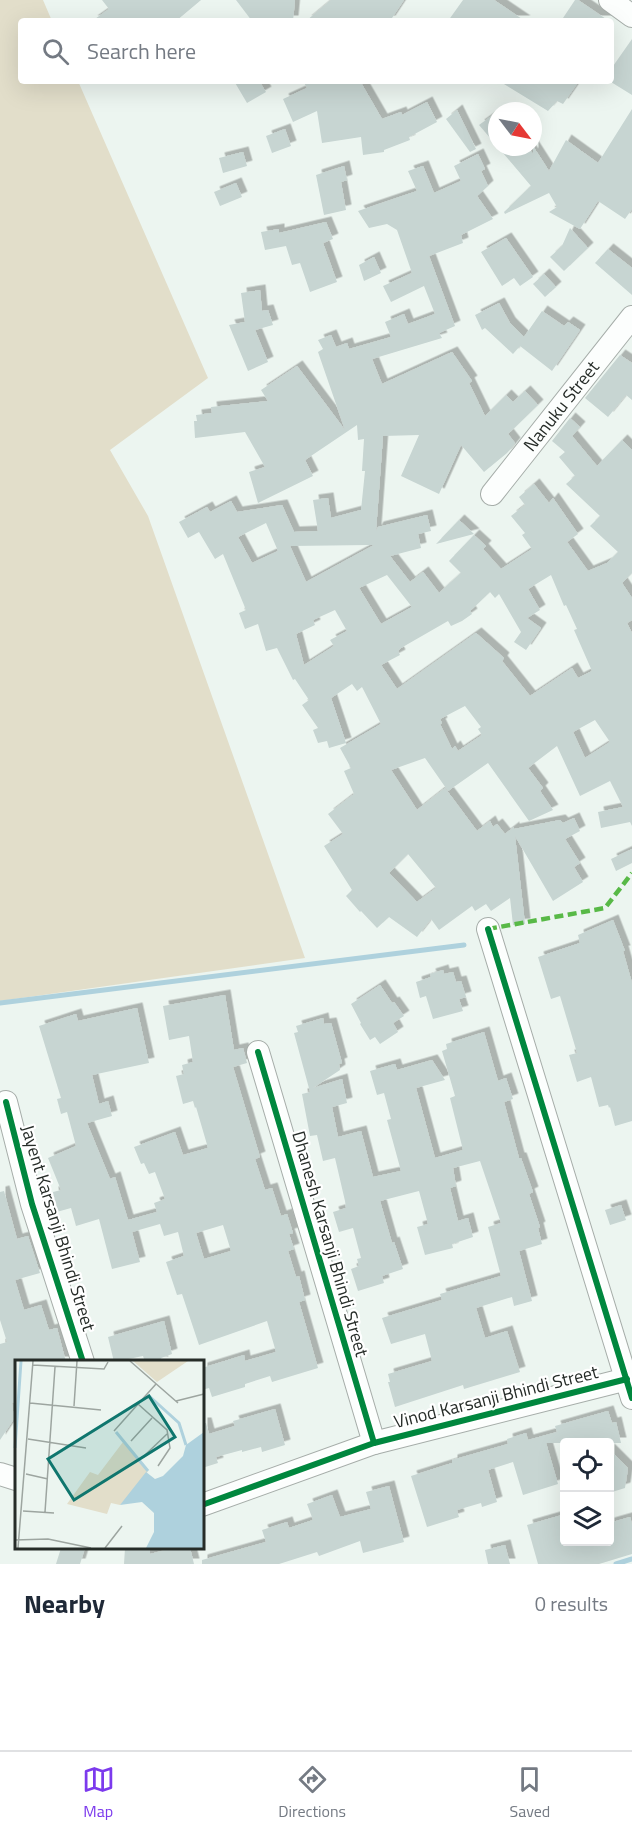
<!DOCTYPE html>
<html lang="en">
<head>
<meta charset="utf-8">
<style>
  body { margin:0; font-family:"Titillium Web",sans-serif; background:#f2f2f3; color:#1f2937 }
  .controls { position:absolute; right:18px; bottom:18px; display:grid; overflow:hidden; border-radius:6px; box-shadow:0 6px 24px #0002 }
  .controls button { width:54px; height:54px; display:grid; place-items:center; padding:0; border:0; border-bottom:2px solid #e0e1e3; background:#fff; color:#1f2937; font:30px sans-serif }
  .compass { position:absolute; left:488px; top:102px; width:54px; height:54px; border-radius:50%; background:#fff; box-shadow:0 6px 24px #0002; rotate:122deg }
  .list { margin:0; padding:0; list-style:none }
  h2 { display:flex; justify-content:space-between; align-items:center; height:78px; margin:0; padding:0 24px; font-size:26px }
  h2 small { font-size:20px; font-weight:400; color:#747a83 }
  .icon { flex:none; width:33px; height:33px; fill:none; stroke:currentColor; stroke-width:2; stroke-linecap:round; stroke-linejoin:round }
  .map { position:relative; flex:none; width:632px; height:1564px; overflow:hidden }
  .search { position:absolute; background:#fff; box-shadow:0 6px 24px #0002; left:18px; right:18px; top:18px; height:66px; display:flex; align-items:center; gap:15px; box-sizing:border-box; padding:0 21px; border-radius:6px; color:#747a83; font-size:22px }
  .sheet { height:186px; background:#fff }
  nav { display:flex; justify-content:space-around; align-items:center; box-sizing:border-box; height:84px; border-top:2px solid #e0e1e3; background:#fff; font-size:16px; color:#747a83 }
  nav a { display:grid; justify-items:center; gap:3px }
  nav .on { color:#7c3aed }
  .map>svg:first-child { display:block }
  .green { fill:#e2deca }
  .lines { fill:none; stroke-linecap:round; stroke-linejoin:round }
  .stream { stroke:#aed1dd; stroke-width:5 }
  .building { fill:#c7d5d2; fill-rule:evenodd; filter:url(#shadow) }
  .minor-casing { stroke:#a6ada9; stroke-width:24 }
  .minor { stroke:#fcfefd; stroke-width:22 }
  .quiet { stroke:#58b947; stroke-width:4.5; stroke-dasharray:9 4.5; stroke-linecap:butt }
  .cycleway-casing { stroke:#fff; stroke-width:10 }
  .cycleway { stroke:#00873e; stroke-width:6 }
  .labels { text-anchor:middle; stroke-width:4.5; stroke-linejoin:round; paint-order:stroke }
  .street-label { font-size:18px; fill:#262c28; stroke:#fff }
  .inset-river { fill:none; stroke:#aed1dd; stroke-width:3 }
  .inset-road { fill:none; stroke:#9da5a0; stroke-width:1.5 }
  .view { fill:#0f766e; fill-opacity:0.15; stroke:#0f766e; stroke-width:3 }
  .inset-edge { fill:none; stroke:#262c28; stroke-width:3 }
</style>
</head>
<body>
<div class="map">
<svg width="632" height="1564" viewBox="0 0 632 1564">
  <defs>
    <filter id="shadow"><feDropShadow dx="5.5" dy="-5.5" stdDeviation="0" flood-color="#0004"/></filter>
  </defs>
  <rect width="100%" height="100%" fill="#ecf5f0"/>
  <polygon class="green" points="0,0 43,0 52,21 21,21 21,81 78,81 208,378 110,450 148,516 305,958 0,1001"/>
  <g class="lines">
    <g class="stream">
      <polyline points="0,1003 464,945"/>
      <polyline points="616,1564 632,1559"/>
    </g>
  </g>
  <g class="building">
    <polygon points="102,0 201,0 176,21 92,21 109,9"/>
    <polygon points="236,0 295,0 293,21 252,21"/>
    <polygon points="331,0 404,0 390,21 306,21"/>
    <polygon points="463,0 494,0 525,21 448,21"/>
    <polygon points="575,0 578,0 609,21 561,21"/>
    <polygon points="632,39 632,95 611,82 611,69"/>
    <polygon points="234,81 259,81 266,92 247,103"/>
    <polygon points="303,81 360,81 382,119 401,112 402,115 427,102 437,122 409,137 410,140 384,150 384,152 363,155 361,137 322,143 317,111 293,122 283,99 307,88"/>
    <polygon points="499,81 579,81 563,104 557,101 548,111"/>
    <polygon points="632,109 632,209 625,219 598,201 580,229 549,212 557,207 549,193 505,214 504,212 531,186 498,147 528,147 533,154 533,146 549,171 566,140 598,163"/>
    <polygon points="457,110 476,149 470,152 446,119"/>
    <polygon points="497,112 497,146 479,125"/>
    <polygon points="285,129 291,146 272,153 266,136"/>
    <polygon points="243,152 247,166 223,173 219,158"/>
    <path d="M 478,154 L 485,169 L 481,171 L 488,186 L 477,196 L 493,219 L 461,235 L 463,243 L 429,256 L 455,326 L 439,333 L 442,338 L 372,359 L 382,384 L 452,352 L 472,381 L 469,383 L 485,416 L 506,395 L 513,402 L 525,391 L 538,405 L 508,434 L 515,443 L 507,453 L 484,472 L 461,445 L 439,494 L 401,476 L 419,435 L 383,436 L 376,531 L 378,527 L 427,515 L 431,531 L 418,534 L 421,548 L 390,556 L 410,582 L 423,572 L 439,593 L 461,573 L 449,561 L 474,535 L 486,546 L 483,549 L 501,569 L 532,549 L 522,535 L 525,533 L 511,516 L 525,505 L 519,497 L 534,484 L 549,503 L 553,498 L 578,534 L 567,542 L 588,571 L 607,563 L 618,552 L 590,526 L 600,516 L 566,484 L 575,476 L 559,457 L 565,452 L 552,441 L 570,418 L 580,427 L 572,436 L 597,466 L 622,440 L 632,450 L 632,573 L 622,583 L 632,598 L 632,620 L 627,623 L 632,633 L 632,826 L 630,822 L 601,828 L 598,812 L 623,807 L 610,781 L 580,796 L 557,746 L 528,768 L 543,788 L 540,791 L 553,810 L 529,821 L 488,763 L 448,791 L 425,758 L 391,770 L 417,810 L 445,788 L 477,831 L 490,821 L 493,827 L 497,824 L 505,834 L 514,827 L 514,829 L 560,820 L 563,823 L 574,818 L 580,831 L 565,839 L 580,863 L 574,867 L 583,882 L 553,901 L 515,836 L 525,924 L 513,925 L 510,898 L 491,911 L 486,904 L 475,911 L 472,906 L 439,930 L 431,919 L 417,937 L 389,917 L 377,928 L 361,911 L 360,912 L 346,896 L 352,890 L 324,846 L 343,834 L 328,814 L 354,794 L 344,771 L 351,768 L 340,748 L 381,724 L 362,687 L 357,691 L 352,684 L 331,698 L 346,743 L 329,748 L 327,741 L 318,743 L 313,730 L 318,728 L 302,705 L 309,700 L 295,679 L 293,680 L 277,648 L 266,651 L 258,624 L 245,629 L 239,613 L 246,610 L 223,554 L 215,559 L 199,532 L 188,538 L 179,522 L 207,507 L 210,512 L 231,501 L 237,512 L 282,505 L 294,532 L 318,531 L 313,500 L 328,498 L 331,518 L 361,510 L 365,471 L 362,471 L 364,439 L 358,440 L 357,425 L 305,460 L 313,476 L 258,503 L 249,472 L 265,467 L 245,432 L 195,438 L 194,421 L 197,421 L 196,415 L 212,413 L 211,407 L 268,401 L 261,390 L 297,366 L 345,430 L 318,352 L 323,349 L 318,340 L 331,335 L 336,347 L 347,343 L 349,349 L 391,337 L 385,322 L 404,314 L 408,324 L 435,314 L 424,286 L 391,302 L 383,286 L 412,273 L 397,230 L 387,224 L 369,228 L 358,211 L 417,191 L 408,171 L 423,166 L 434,193 L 461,181 L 454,166 ZM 266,523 L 278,551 L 252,563 L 238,537 ZM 374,545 L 306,582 L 290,546 L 370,545 ZM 387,575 L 412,607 L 381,624 L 359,588 ZM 551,575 L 564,606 L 566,605 L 577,629 L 574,630 L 592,671 L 578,678 L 572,668 L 530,696 L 502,661 L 504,658 L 476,633 L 397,689 L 381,665 L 400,655 L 398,651 L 401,648 L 448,621 L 451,626 L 462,621 L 472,614 L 470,611 L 490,592 L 495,598 L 499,594 L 521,632 L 514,642 L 526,650 L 541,628 L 527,618 L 540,610 L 528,589 ZM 335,610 L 347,631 L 330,640 L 334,646 L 304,665 L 296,634 L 315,625 L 313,620 ZM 465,706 L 481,727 L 478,729 L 482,735 L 458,751 L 455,746 L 452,749 L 440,724 L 442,723 L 440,719 ZM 595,720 L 610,742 L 585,758 L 573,732 ZM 408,854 L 436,888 L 417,902 L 389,873 Z"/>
    <polygon points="344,166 347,180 341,182 346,210 324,215 316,175"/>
    <polygon points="236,183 242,197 220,206 214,192"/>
    <polygon points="326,222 333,239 323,243 337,282 310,292 300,263 292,265 286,246 265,250 261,232 279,229 279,233"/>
    <polygon points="570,228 588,248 564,271 550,257 562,246"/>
    <polygon points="506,238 533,277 520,286 514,278 502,286 481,252"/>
    <polygon points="608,249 632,268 632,295 595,263"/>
    <polygon points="374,257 381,273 364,281 359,265"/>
    <polygon points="544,274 556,287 545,297 533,284"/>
    <polygon points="260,290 262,311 268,310 273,325 255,330 268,362 248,371 229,325 245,322 241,293"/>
    <polygon points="499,303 510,323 524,337 542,311 564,326 568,322 580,330 552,371 520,346 513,354 485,328 482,330 475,315"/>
    <polygon points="620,355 632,363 632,400 626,395 608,417 585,398"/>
    <polygon points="459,520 474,534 436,544"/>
    <polygon points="632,849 632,863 616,871 611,859"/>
    <polygon points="613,920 625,951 623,951 632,983 632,1121 615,1126 610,1107 609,1108 608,1105 599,1107 591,1077 577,1082 569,1055 577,1053 560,996 551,999 538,957 580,943 578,935"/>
    <polygon points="443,970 444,974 453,972 456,982 461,981 466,997 459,999 463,1011 433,1019 426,996 420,998 416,982 431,977 430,974"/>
    <polygon points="380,985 392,1003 394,1002 404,1016 393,1023 398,1032 380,1044 375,1037 370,1040 360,1024 361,1023 351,1004"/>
    <path d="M 225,995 L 234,1050 L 243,1048 L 247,1063 L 233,1067 L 260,1157 L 255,1159 L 265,1190 L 272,1188 L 281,1216 L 287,1214 L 293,1233 L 289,1234 L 294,1249 L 288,1251 L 296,1277 L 299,1276 L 305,1300 L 299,1302 L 318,1368 L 272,1382 L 270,1376 L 245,1384 L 245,1387 L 212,1397 L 209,1388 L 202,1390 L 202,1368 L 244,1355 L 245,1361 L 276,1352 L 267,1321 L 199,1345 L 182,1294 L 177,1295 L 166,1262 L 184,1256 L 178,1232 L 164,1236 L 160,1224 L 132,1232 L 140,1262 L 112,1269 L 99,1219 L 76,1226 L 71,1208 L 53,1213 L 49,1200 L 54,1198 L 53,1192 L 61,1190 L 48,1158 L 76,1146 L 67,1112 L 61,1114 L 57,1099 L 61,1098 L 39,1026 L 76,1014 L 78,1021 L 137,1008 L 149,1063 L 92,1075 L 99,1104 L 108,1101 L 112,1116 L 87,1123 L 110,1179 L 115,1177 L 128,1220 L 157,1212 L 154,1203 L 165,1199 L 155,1172 L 149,1174 L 144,1163 L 141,1164 L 134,1147 L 175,1132 L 183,1155 L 208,1148 L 196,1107 L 195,1108 L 193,1101 L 183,1104 L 176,1076 L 184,1074 L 182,1065 L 193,1062 L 189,1036 L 169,1040 L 163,1006 ZM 223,1225 L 231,1251 L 204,1259 L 196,1233 Z"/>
    <polygon points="323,1018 324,1024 331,1023 342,1063 339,1064 340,1070 313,1088 342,1079 347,1103 332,1107 338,1137 361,1131 373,1177 401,1171 387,1120 391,1119 384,1093 377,1095 370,1071 395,1064 397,1070 432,1060 445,1080 416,1088 435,1158 463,1150 450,1098 455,1096 442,1051 447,1049 446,1044 484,1032 498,1081 506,1078 513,1099 504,1102 519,1158 521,1158 533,1192 529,1194 540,1227 538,1228 542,1244 519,1251 532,1301 514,1306 512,1297 476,1308 485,1338 507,1331 520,1372 464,1389 463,1385 395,1407 388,1382 390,1382 388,1374 432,1361 425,1334 391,1344 382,1318 442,1300 440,1294 501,1276 488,1227 501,1223 480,1161 453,1168 456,1186 450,1188 458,1221 468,1218 473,1237 452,1244 453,1248 425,1255 417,1227 428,1224 419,1191 380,1201 392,1243 394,1242 403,1269 382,1276 384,1283 358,1291 351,1269 359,1266 357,1259 361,1258 353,1228 339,1232 333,1212 346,1208 345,1201 335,1158 323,1161 317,1135 310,1136 302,1094 310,1092 294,1033 298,1032 296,1026"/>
    <polygon points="4,1191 17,1239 28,1236 40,1273 15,1280 24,1310 41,1305 49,1330 57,1328 66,1362 16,1362 16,1401 12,1403 14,1419 0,1440 0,1344 7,1342 0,1320 0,1192"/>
    <polygon points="621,1205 626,1220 610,1225 605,1210"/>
    <polygon points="164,1321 172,1354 161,1358 163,1362 145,1362 143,1356 114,1362 108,1337"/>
    <polygon points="275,1409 285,1445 262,1452 261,1447 242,1452 242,1450 216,1457 218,1463 202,1468 202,1423 206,1423 209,1434 235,1426 233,1421"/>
    <polygon points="608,1411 612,1423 616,1422 621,1443 546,1443 558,1484 523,1495 513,1462 488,1470 497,1502 482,1507 481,1503 457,1510 459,1517 427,1527 411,1476 452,1463 452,1460 508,1444 507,1439 526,1433 528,1440 557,1432 555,1426"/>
    <polygon points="609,1449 628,1468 625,1488 609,1493"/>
    <polygon points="389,1486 404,1542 363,1553 360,1541 319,1556 317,1552 279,1564 202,1564 202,1560 266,1542 262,1530 287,1522 289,1528 313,1520 307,1504 332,1495 340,1517 371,1509 366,1492"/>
    <polygon points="562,1515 564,1525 564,1542 609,1542 609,1523 630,1517 632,1524 632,1554 599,1564 538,1564 527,1525"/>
    <polygon points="505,1545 510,1564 488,1564 485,1550"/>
    <polygon points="61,1548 85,1548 80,1564 56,1564"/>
    <polygon points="125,1548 150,1549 150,1554 173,1548 190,1548 194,1564 124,1564"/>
  </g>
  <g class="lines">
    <defs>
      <g id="minor">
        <polyline points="610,0 632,16"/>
        <path id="s1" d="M 492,494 L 632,317"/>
        <polyline points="488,929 632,1398"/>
        <polyline points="258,1052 374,1443"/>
        <polyline points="6,1102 32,1204 83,1362"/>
        <polyline points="0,1474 16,1479"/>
        <polyline points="202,1505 374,1443 627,1379"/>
      </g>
    </defs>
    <use href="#minor" class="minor-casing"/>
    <use href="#minor" class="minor"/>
    <polyline class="quiet" points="488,929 605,908 632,873"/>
    <defs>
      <g id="cycleway">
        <polyline points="488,929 632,1398"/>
        <polyline points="258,1052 374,1443"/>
        <polyline points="6,1102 32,1204 83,1362"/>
        <polyline points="202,1505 374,1443 627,1379"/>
      </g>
    </defs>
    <use href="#cycleway" class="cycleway-casing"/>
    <use href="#cycleway" class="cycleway"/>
  </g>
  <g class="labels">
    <g class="street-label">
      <text dy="6" stroke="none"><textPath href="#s1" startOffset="112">Nanuku Street</textPath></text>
      <text transform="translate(58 1228) rotate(73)" y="6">Jayent Karsanji Bhindi Street</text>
      <text transform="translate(330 1244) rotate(74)" y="6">Dhanesh Karsanji Bhindi Street</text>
      <text transform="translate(496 1397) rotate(-14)" y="6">Vinod Karsanji Bhindi Street</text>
    </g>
  </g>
  <g transform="translate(15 1360)">
    <rect width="189" height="189" fill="#ecf5f0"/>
    <path d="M 118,1 L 173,1 L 142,22 ZM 108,82 L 133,111 L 122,128 L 105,145 L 96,143 L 92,154 L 52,144 L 75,112 L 83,115 Z" fill="#e2deca"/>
    <path d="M 189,72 L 189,188 L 131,188 L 139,172 L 139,153 L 127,142 L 105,145 L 131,112 L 140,119 L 148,116 L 168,96 L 171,85 Z" fill="#aed1dd"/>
    <path class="inset-river" d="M 133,35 L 164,63 L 171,85M 101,72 L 133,111M 0,88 L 6,1"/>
    <path class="inset-road" d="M 115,1 L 163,43M 18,5 L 89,9 L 93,2M 161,41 L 189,34M 15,43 L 86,50M 123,44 L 152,70 L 155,88 L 143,106M 59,46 L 62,1M 99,71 L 141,24M 13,79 L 71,88M 116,81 L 137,58M 130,95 L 152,74M 11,114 L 33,119M 8,151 L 39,153M 30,152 L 40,7M 0,180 L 33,179 L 76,188M 3,188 L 18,1M 90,188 L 107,166"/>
    <path class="view" d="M 134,36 L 160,77 L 59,140 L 33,99 Z"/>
    <rect width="189" height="189" class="inset-edge"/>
  </g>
</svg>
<div class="controls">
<button><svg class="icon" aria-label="locate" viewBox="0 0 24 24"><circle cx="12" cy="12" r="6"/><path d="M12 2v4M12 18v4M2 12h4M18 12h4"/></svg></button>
<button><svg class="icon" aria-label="layers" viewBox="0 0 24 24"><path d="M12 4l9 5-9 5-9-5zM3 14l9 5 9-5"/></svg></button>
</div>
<svg class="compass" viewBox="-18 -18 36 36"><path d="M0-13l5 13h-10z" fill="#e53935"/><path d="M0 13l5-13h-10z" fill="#747a83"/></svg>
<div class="search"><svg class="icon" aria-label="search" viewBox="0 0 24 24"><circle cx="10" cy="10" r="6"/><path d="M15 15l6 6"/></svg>Search here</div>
</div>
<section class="sheet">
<h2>Nearby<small>0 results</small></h2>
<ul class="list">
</ul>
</section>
<nav>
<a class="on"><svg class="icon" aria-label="map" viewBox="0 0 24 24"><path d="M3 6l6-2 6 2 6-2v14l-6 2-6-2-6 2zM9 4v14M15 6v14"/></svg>Map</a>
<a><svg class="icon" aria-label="directions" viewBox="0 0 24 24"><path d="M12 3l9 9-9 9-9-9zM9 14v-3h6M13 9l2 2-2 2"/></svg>Directions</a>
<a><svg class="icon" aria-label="saved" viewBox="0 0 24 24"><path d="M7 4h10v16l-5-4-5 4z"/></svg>Saved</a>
</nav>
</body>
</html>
